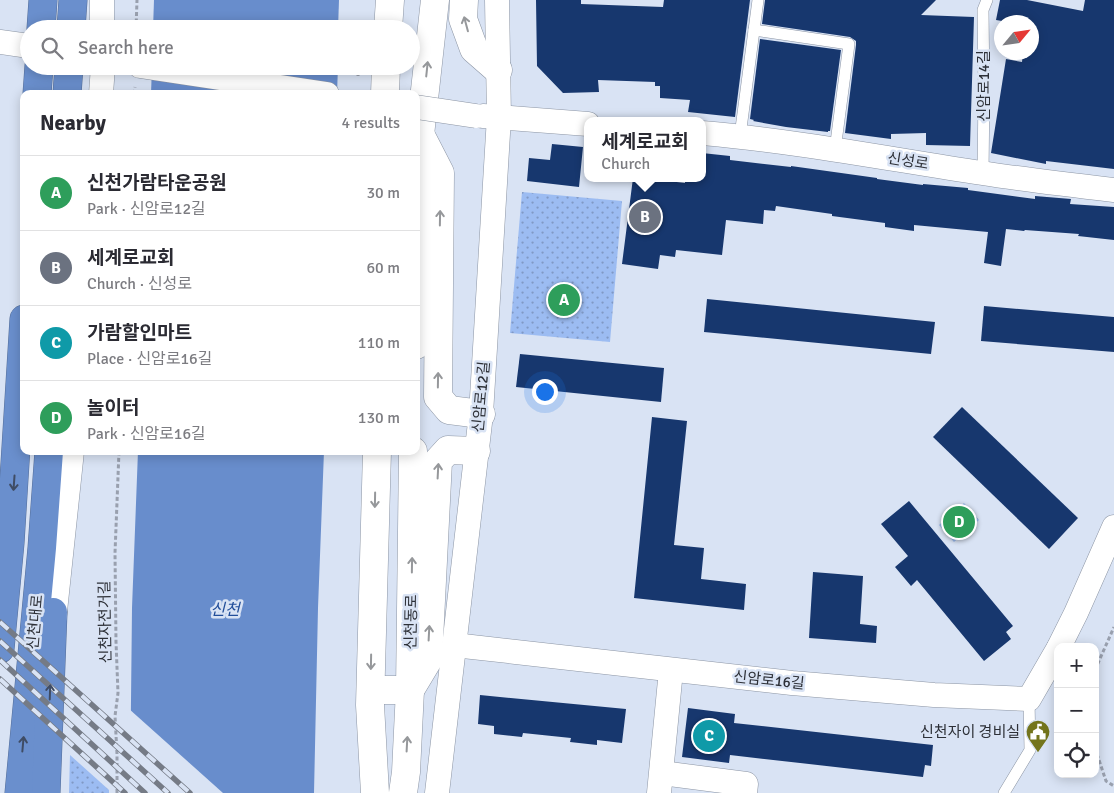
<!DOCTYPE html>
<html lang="en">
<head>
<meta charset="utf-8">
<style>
  body { margin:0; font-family:Signika,"Noto Sans KR",sans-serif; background:#f7f7f7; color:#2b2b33 }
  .controls { position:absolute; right:15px; bottom:15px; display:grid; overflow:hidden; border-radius:10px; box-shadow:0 2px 12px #0003 }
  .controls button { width:45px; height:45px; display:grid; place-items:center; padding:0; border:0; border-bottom:1px solid #e1e1e2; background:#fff; color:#2b2b33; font:25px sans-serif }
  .compass { position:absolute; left:994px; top:15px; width:45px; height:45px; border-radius:50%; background:#fff; box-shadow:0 2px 12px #0003; rotate:61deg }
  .you { position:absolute; left:544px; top:391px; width:18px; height:18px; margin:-12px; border:4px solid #fff; border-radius:50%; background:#1a73e8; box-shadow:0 0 0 8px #1a73e833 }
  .badge { display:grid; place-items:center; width:32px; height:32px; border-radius:50%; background:#111827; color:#fff; font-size:16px; font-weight:700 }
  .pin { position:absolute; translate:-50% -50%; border:2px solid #fff; box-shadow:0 1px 5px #0006 }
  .popup { position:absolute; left:584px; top:117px; width:122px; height:65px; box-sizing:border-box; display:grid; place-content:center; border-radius:10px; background:#fff; filter:drop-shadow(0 1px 4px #0005); font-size:16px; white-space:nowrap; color:#7c7c81 }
  .popup b { font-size:19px; color:#2b2b33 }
  .popup::after { content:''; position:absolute; left:50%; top:100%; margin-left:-10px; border:10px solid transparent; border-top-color:#fff }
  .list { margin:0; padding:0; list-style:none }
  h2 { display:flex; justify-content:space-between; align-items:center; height:65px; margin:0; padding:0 20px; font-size:21px }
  h2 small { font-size:16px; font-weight:400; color:#7c7c81 }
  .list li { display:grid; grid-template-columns:32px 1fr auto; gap:15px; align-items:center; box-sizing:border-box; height:75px; padding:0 20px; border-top:1px solid #e1e1e2 }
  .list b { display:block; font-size:19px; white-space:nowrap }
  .list p { margin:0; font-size:16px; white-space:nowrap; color:#7c7c81 }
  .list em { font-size:16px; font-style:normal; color:#7c7c81 }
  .icon { flex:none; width:28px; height:28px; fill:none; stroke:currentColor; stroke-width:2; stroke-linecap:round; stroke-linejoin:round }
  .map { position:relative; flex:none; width:1114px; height:793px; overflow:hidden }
  .search { position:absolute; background:#fff; box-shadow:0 2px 12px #0003; left:20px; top:20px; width:400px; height:55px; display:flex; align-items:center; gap:12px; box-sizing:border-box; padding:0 18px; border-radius:28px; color:#7c7c81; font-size:19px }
  .panel { position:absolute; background:#fff; box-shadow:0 2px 12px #0003; left:20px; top:90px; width:400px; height:365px; border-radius:10px }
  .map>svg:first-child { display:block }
  .park { fill:url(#park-dots) }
  .water { fill:#688dcc }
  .pier { fill:#d9e3f4 }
  .building { fill:#17376e }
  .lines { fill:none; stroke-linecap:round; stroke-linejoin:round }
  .lane-casing { stroke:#8c95a4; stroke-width:12 }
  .street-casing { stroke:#8c95a4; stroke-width:25 }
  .secondary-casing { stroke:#8c95a4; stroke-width:29 }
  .highway-casing { stroke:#556e98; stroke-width:29 }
  .path { stroke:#99a0ae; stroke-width:3; stroke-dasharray:4 2.5; stroke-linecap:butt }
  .lane { stroke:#fff; stroke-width:11 }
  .street { stroke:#fff; stroke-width:24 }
  .secondary { stroke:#fff; stroke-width:28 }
  .highway { stroke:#6a8fcd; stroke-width:28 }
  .rail-casing { stroke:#757b86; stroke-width:5.5 }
  .rail { stroke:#d9e3f4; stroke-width:4; stroke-dasharray:11; stroke-linecap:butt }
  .street-bridge-casing { stroke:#8c95a4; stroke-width:25; stroke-linecap:butt }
  .street-bridge { stroke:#fff; stroke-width:24 }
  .oneway { stroke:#96989b }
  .oneway2 { stroke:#3f4c64 }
  .labels { text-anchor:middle; stroke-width:5; stroke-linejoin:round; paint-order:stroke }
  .street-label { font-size:15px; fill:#2d3037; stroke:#d9e3f4 }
  .poi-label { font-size:15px; fill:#2d3037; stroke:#d9e3f4; text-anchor:end }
  .water-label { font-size:16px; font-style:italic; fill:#224e9a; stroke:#d9e3f4 }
</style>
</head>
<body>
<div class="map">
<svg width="1114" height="793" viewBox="0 0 1114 793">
  <defs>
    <pattern id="park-dots" width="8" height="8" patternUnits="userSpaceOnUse" patternTransform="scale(1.25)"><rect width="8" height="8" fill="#9cbcf2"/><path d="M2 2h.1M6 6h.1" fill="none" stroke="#8099c5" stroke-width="1.8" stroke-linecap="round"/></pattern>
  </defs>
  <rect width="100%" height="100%" fill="#d9e3f4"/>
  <g class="park">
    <polygon points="522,192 622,201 610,342 510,333"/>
    <polygon points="964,503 979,520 954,542 939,525"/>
    <polygon points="70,755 109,790 109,793 69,793"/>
  </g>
  <g class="water">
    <polygon points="154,0 339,0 338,29 153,29"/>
    <polygon points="152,66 338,66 337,94 151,94"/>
    <polygon points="138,451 324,451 318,608 314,793 130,793 132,608"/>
  </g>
  <polygon class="pier" points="128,708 223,793 127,793"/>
  <g class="building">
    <polygon points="536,0 581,0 581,4 663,7 664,0 750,0 735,117 688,112 690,100 660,98 660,86 655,86 655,82 598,80 599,92 563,93 537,66"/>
    <polygon points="765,0 936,0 921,15 974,17 970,146 926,145 926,133 891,134 891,139 845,133 856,45 856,41 850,37 762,24"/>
    <polygon points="1000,0 1027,0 1083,11 1085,0 1114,0 1114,169 1046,161 1046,164 991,153 1006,59 1022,62 1023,52 1032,52 1032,22 1008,22 996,20"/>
    <polygon points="760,39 841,50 830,131 828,131 828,132 786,127 753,121 754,120 750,119"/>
    <polygon points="552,144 583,147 579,187 527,181 529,158 550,160"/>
    <polygon points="702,153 730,156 730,160 791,167 791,166 877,178 877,179 923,185 923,184 968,188 968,190 1035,199 1035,196 1071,199 1070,204 1114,207 1114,240 1078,236 1079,234 1025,230 1024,231 1006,229 1001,266 984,263 988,232 914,225 914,231 885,227 885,223 832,216 832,214 776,206 775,211 764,210 763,224 726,220 722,255 676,250 675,257 660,255 658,269 622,264 633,178 643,178 685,183 685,178 702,178"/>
    <polygon points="707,299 935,322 931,354 704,332"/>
    <polygon points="984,306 1114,317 1114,352 981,341"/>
    <polygon points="520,354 664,368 661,402 516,387"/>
    <polygon points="962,407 1078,518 1049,549 933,437"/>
    <polygon points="652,417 687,421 674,545 704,548 701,579 746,584 744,610 634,598"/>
    <polygon points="909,501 1013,626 1006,632 1011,639 984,661 917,580 911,586 895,567 908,556 881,524"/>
    <polygon points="813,572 863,576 860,624 877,626 876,643 809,638"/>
    <polygon points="480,695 626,709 622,743 597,740 597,745 570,742 571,738 523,733 522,737 494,734 494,726 478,724"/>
    <polygon points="688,708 735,714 734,723 933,745 931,766 925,765 923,777 730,755 729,763 682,757"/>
  </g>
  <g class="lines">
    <defs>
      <g id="lane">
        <polyline points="754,30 849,44 835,150"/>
        <polyline points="740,136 758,0"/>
        <polyline points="983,173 984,92 983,10 987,0"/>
        <polyline points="1004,793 1030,750 1029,699"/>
      </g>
      <g id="street">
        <polyline points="102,0 102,29"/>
        <polyline points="0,42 29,46"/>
        <polyline points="140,66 327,94"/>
        <polyline points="101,94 103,66"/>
        <polyline points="483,116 588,124"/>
        <path d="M 702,133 C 796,141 889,159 982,173 C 1026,180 1070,185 1114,190"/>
        <polyline points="53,630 72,451"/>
        <polyline points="454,645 792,683 934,695 1029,699 1058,649"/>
        <polyline points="1059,647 1076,613 1114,527"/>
        <polyline points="662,773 746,784 745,793"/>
        <polyline points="437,793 481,414 499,117 497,0"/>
        <polyline points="659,793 671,670"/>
      </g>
      <g id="secondary">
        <polyline points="464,0 463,19 474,49 498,70"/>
        <polyline points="388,29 390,0"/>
        <polyline points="385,94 386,66"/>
        <polyline points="422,138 440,173 438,397 449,410 481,414"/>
        <polyline points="416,345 420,135 435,0"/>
        <polyline points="371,690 410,690 428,660 438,461 448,450 476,451"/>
        <polyline points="375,793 370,705 377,451"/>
        <polyline points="403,793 406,772 410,690 413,451"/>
      </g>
      <g id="highway">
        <polyline points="41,29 43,0"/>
        <polyline points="71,29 73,0"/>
        <polyline points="37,94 39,66"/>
        <polyline points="67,94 69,66"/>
        <polyline points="0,649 10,543 24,319"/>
        <polyline points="19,793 42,548 49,451"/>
        <polyline points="46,793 53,612"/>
      </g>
    </defs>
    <use href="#lane" class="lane-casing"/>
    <use href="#street" class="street-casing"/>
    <use href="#secondary" class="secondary-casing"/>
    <use href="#highway" class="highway-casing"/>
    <g class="path">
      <polyline points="136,29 137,0"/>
      <polyline points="358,66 358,76"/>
      <polyline points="134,94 135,87"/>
      <polyline points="1095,670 1114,627"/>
      <polyline points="1095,748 1106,781 1114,786"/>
      <polyline points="117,793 117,754 115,716 118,693 116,642 115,553 119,451"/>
    </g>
    <use href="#lane" class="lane"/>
    <use href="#street" class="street"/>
    <use href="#secondary" class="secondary"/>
    <use href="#highway" class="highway"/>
    <defs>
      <g id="rail">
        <polyline points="0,622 190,793"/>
        <polyline points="0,641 168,793"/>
        <polyline points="0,660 145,793"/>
        <polyline points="0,679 125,793"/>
      </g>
    </defs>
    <use href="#rail" class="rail-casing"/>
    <use href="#rail" class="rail"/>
    <defs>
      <polyline id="street-bridge" points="416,107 476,116"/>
    </defs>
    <use href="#street-bridge" class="street-bridge-casing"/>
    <use href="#street-bridge" class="street-bridge"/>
  </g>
  <defs><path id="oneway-shaft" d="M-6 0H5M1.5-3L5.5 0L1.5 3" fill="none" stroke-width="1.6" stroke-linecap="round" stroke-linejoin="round" transform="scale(1.25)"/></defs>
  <g class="oneway">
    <use href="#oneway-shaft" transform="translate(466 24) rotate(-105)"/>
    <use href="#oneway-shaft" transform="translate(427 69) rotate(-84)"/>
    <use href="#oneway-shaft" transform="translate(440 218) rotate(-89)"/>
    <use href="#oneway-shaft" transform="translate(438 380) rotate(-89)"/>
    <use href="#oneway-shaft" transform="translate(438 471) rotate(-87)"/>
    <use href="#oneway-shaft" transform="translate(375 500) rotate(91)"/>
    <use href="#oneway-shaft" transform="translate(412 565) rotate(-89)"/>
    <use href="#oneway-shaft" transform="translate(429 633) rotate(-87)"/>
    <use href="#oneway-shaft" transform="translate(371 662) rotate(91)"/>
    <use href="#oneway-shaft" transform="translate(407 744) rotate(-87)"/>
  </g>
  <g class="oneway2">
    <use href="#oneway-shaft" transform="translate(14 483) rotate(94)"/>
    <use href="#oneway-shaft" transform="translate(50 692) rotate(-88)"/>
    <use href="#oneway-shaft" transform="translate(23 744) rotate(-85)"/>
  </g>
  <defs>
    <symbol id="civic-pin" viewBox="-11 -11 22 30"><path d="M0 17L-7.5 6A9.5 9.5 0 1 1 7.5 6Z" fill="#74751c" stroke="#d9e3f4"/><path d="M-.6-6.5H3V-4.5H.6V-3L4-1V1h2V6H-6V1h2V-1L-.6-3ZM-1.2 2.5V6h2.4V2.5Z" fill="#fff"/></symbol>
  </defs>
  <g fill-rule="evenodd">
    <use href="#civic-pin" x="1024" y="718" width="28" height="38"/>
  </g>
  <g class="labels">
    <g class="street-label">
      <text transform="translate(984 86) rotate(-90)" y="5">신암로14길</text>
      <text transform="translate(908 161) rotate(9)" y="5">신성로</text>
      <text transform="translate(481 397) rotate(-85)" y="5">신암로12길</text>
      <text transform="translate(35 622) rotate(-85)" y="5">신천대로</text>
      <text transform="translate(105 622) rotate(-91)" y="5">신천자전거길</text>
      <text transform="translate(411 622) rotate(-89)" y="5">신천동로</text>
      <text transform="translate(769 680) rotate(6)" y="5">신암로16길</text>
    </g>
    <g class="poi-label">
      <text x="1020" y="737">신천자이 경비실</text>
    </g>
    <g class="water-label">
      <text x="225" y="615">신천</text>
    </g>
  </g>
</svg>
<div class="controls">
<button>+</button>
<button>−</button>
<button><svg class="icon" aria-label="locate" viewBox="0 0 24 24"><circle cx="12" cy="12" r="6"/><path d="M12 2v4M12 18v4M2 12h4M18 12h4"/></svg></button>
</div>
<svg class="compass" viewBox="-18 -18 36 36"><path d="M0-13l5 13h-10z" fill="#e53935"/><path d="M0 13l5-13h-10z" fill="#7c7c81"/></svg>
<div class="you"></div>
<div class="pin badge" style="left:564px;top:300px;background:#2e9e5b">A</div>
<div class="pin badge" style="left:645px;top:217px;background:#6b7280">B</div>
<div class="popup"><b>세계로교회</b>Church</div>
<div class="pin badge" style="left:709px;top:736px;background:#0f9aa8">C</div>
<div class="pin badge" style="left:959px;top:522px;background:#2e9e5b">D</div>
<div class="search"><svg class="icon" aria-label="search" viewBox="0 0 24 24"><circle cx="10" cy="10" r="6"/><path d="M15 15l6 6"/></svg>Search here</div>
<section class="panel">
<h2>Nearby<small>4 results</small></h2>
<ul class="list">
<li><span class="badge" style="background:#2e9e5b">A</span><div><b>신천가람타운공원</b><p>Park · 신암로12길</p></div><em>30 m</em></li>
<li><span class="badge" style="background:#6b7280">B</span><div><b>세계로교회</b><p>Church · 신성로</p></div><em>60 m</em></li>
<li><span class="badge" style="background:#0f9aa8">C</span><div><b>가람할인마트</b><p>Place · 신암로16길</p></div><em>110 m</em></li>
<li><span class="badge" style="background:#2e9e5b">D</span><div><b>놀이터</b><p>Park · 신암로16길</p></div><em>130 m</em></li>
</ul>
</section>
</div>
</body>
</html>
